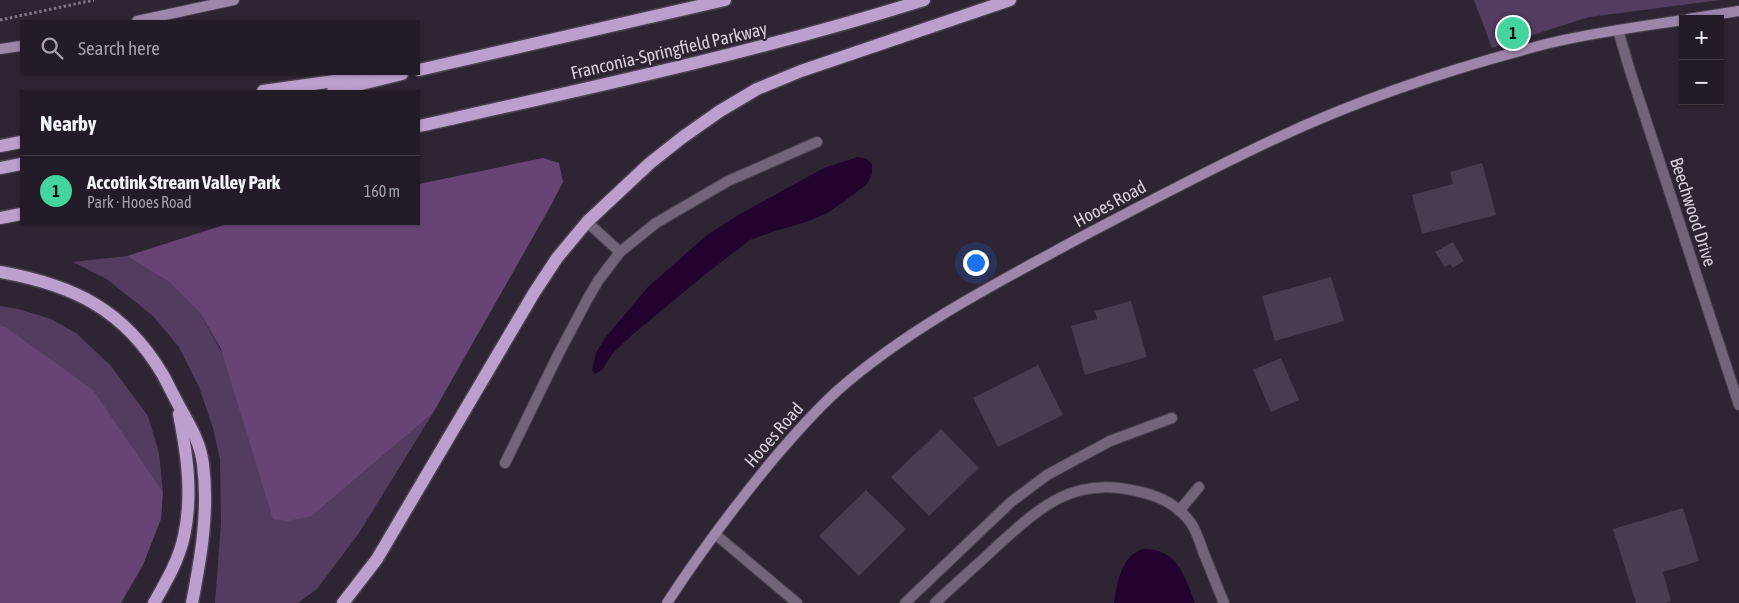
<!DOCTYPE html>
<html lang="en">
<head>
<meta charset="utf-8">
<style>
  body { margin:0; font-family:"Asap Condensed",sans-serif; background:#2f2833; color:#f1f3f6 }
  .controls { position:absolute; right:15px; top:15px; display:grid; overflow:hidden; border-radius:0px; box-shadow:0 1px 4px #0004 }
  .controls button { width:45px; height:45px; display:grid; place-items:center; padding:0; border:0; border-bottom:1px solid #403944; background:#231b27; color:#f1f3f6; font:25px sans-serif }
  .you { position:absolute; left:975px; top:262px; width:18px; height:18px; margin:-12px; border:4px solid #fff; border-radius:50%; background:#1a73e8; box-shadow:0 0 0 8px #1a73e833 }
  .badge { display:grid; place-items:center; width:32px; height:32px; border-radius:50%; background:#45d49f; color:#111; font-size:16px; font-weight:700 }
  .pin { position:absolute; translate:-50% -50%; border:2px solid #fff; box-shadow:0 1px 5px #0006 }
  .list { margin:0; padding:0; list-style:none }
  h2 { display:flex; justify-content:space-between; align-items:center; height:65px; margin:0; padding:0 20px; font-size:21px }
  h2 small { font-size:16px; font-weight:400; color:#a3a1a7 }
  .list li { display:grid; grid-template-columns:32px 1fr auto; gap:15px; align-items:center; box-sizing:border-box; height:70px; padding:0 20px; border-top:1px solid #403944 }
  .list b { display:block; font-size:19px; white-space:nowrap }
  .list p { margin:0; font-size:16px; white-space:nowrap; color:#a3a1a7 }
  .list em { font-size:16px; font-style:normal; color:#a3a1a7 }
  .icon { flex:none; width:28px; height:28px; fill:none; stroke:currentColor; stroke-width:2; stroke-linecap:round; stroke-linejoin:round }
  .map { position:relative; flex:none; width:1739px; height:603px; overflow:hidden }
  .search { position:absolute; background:#231b27; box-shadow:0 1px 4px #0004; left:20px; top:20px; width:400px; height:55px; display:flex; align-items:center; gap:12px; box-sizing:border-box; padding:0 18px; border-radius:0px; color:#a3a1a7; font-size:19px }
  .panel { position:absolute; background:#231b27; box-shadow:0 1px 4px #0004; left:20px; top:90px; width:400px; height:135px; border-radius:0px }
  .map>svg:first-child { display:block }
  .green { fill:#533c5f }
  .forest { fill:#664575 }
  .water { fill:#21032e }
  .building { fill:#483c4e }
  .lines { fill:none; stroke-linecap:round; stroke-linejoin:round }
  .lane-casing { stroke:#4a404f; stroke-width:12 }
  .street-casing { stroke:#4a404f; stroke-width:12 }
  .secondary-casing { stroke:#4a404f; stroke-width:12 }
  .primary-casing { stroke:#4a404f; stroke-width:15 }
  .path { stroke:#7f7684; stroke-width:3; stroke-dasharray:2.5 2.5; stroke-linecap:butt }
  .lane { stroke:#73647a; stroke-width:10 }
  .street { stroke:#73647a; stroke-width:10 }
  .secondary { stroke:#9d86a9; stroke-width:10 }
  .primary { stroke:#bd9fcd; stroke-width:12 }
  .labels { text-anchor:middle; stroke-width:4; stroke-linejoin:round; paint-order:stroke }
  .street-label { font-size:18px; fill:#d7d0db; stroke:#2f2434 }
</style>
</head>
<body>
<div class="map">
<svg width="1739" height="603" viewBox="0 0 1739 603">
  <rect width="100%" height="100%" fill="#2f2434"/>
  <g class="green">
    <polygon points="1474,0 1721,0 1589,17 1492,48"/>
    <polygon points="127,256 169,282 200,313 312,516 433,413 359,533 317,589 298,603 215,603 221,523 220,459 213,428 199,387 179,347 153,316 108,280 73,262"/>
    <polygon points="0,306 18,309 51,319 76,333 111,366 148,416 159,453 163,492 93,391 6,327 0,325"/>
  </g>
  <g class="forest">
    <polygon points="543,158 559,163 563,182 550,207 433,413 312,516 288,521 273,519 221,349 200,313 169,282 127,256 227,224 419,224 419,184"/>
    <polygon points="0,325 6,327 93,390 163,492 161,519 143,565 121,603 0,603"/>
  </g>
  <g class="water">
    <polygon points="858,157 867,159 872,164 872,174 867,184 845,201 827,213 809,221 772,232 750,240 703,276 632,335 613,353 602,370 595,374 592,370 596,353 605,338 648,287 707,235 740,214 824,168"/>
    <path d="M 1143,549 C 1177,548 1185,576 1195,603 L 1114,603 C 1117,583 1121,556 1143,549 Z"/>
  </g>
  <g class="building">
    <polygon points="1482,163 1496,215 1422,234 1412,195 1453,184 1450,172"/>
    <polygon points="1453,242 1464,261 1453,268 1450,264 1445,267 1435,252"/>
    <polygon points="1331,277 1344,321 1275,341 1262,296"/>
    <polygon points="1131,301 1147,357 1085,375 1071,326 1097,319 1095,311"/>
    <polygon points="1281,358 1299,400 1271,412 1253,370"/>
    <polygon points="1038,365 1063,415 998,447 973,398"/>
    <polygon points="941,429 979,468 929,516 891,477"/>
    <polygon points="866,490 906,529 859,576 819,536"/>
    <polygon points="1683,508 1699,561 1663,572 1671,601 1666,603 1636,603 1613,529"/>
  </g>
  <g class="lines">
    <defs>
      <g id="lane">
        <polyline points="587,222 620,252"/>
        <polyline points="505,463 559,353 587,300 598,281 620,252 656,223 728,181 817,142"/>
        <polyline points="1179,511 1199,487"/>
        <polyline points="905,603 1011,502 1047,475 1110,441 1172,418"/>
        <path d="M 935,603 C 955,584 976,566 996,547 C 1040,507 1073,476 1136,491 C 1157,495 1178,505 1191,523 C 1197,532 1200,543 1204,554 C 1211,570 1217,587 1224,603"/>
      </g>
      <g id="street">
        <polyline points="1618,30 1630,71 1739,405"/>
        <polyline points="715,534 797,603"/>
      </g>
      <g id="secondary">
        <polyline points="1688,19 1739,11"/>
        <polyline points="137,21 234,0"/>
        <polyline points="0,49 21,46"/>
        <path d="M 667,603 C 699,554 734,507 771,462 C 792,437 813,413 837,391 C 906,330 991,286 1072,242 C 1140,206 1208,170 1277,138 C 1360,99 1457,67 1546,44 C 1590,33 1637,27 1683,20"/>
      </g>
      <g id="primary">
        <polyline points="419,70 725,0"/>
        <polyline points="263,91 384,74"/>
        <polyline points="333,91 402,74"/>
        <path d="M 419,126 C 589,88 758,52 924,0"/>
        <polyline points="0,146 21,142"/>
        <polyline points="0,168 21,164"/>
        <polyline points="0,218 21,214"/>
        <path d="M 0,272 C 73,285 124,309 163,375 C 168,384 172,393 177,402 C 188,423 200,440 203,464 C 209,511 201,557 192,603"/>
        <path d="M 154,603 C 166,582 179,560 184,536 C 193,495 187,455 179,414"/>
        <polyline points="343,603 377,559 534,293 557,258 587,222 650,163 683,137 720,111 757,89 801,71 1010,0"/>
      </g>
    </defs>
    <use href="#lane" class="lane-casing"/>
    <use href="#street" class="street-casing"/>
    <use href="#secondary" class="secondary-casing"/>
    <use href="#primary" class="primary-casing"/>
    <polyline class="path" points="0,20 94,0"/>
    <use href="#lane" class="lane"/>
    <use href="#street" class="street"/>
    <use href="#secondary" class="secondary"/>
    <use href="#primary" class="primary"/>
  </g>
  <g class="labels">
    <g class="street-label">
      <text transform="translate(669 51) rotate(-13)" y="6">Franconia-Springfield Parkway</text>
      <text transform="translate(1110 204) rotate(-28)" y="6">Hooes Road</text>
      <text transform="translate(1693 212) rotate(72)" y="6">Beechwood Drive</text>
      <text transform="translate(774 435) rotate(-49)" y="6">Hooes Road</text>
    </g>
  </g>
</svg>
<div class="controls">
<button>+</button>
<button>−</button>
</div>
<div class="you"></div>
<div class="pin badge" style="left:1513px;top:33px">1</div>
<div class="search"><svg class="icon" aria-label="search" viewBox="0 0 24 24"><circle cx="10" cy="10" r="6"/><path d="M15 15l6 6"/></svg>Search here</div>
<section class="panel">
<h2>Nearby<small></small></h2>
<ul class="list">
<li><span class="badge">1</span><div><b>Accotink Stream Valley Park</b><p>Park · Hooes Road</p></div><em>160 m</em></li>
</ul>
</section>
</div>
</body>
</html>
